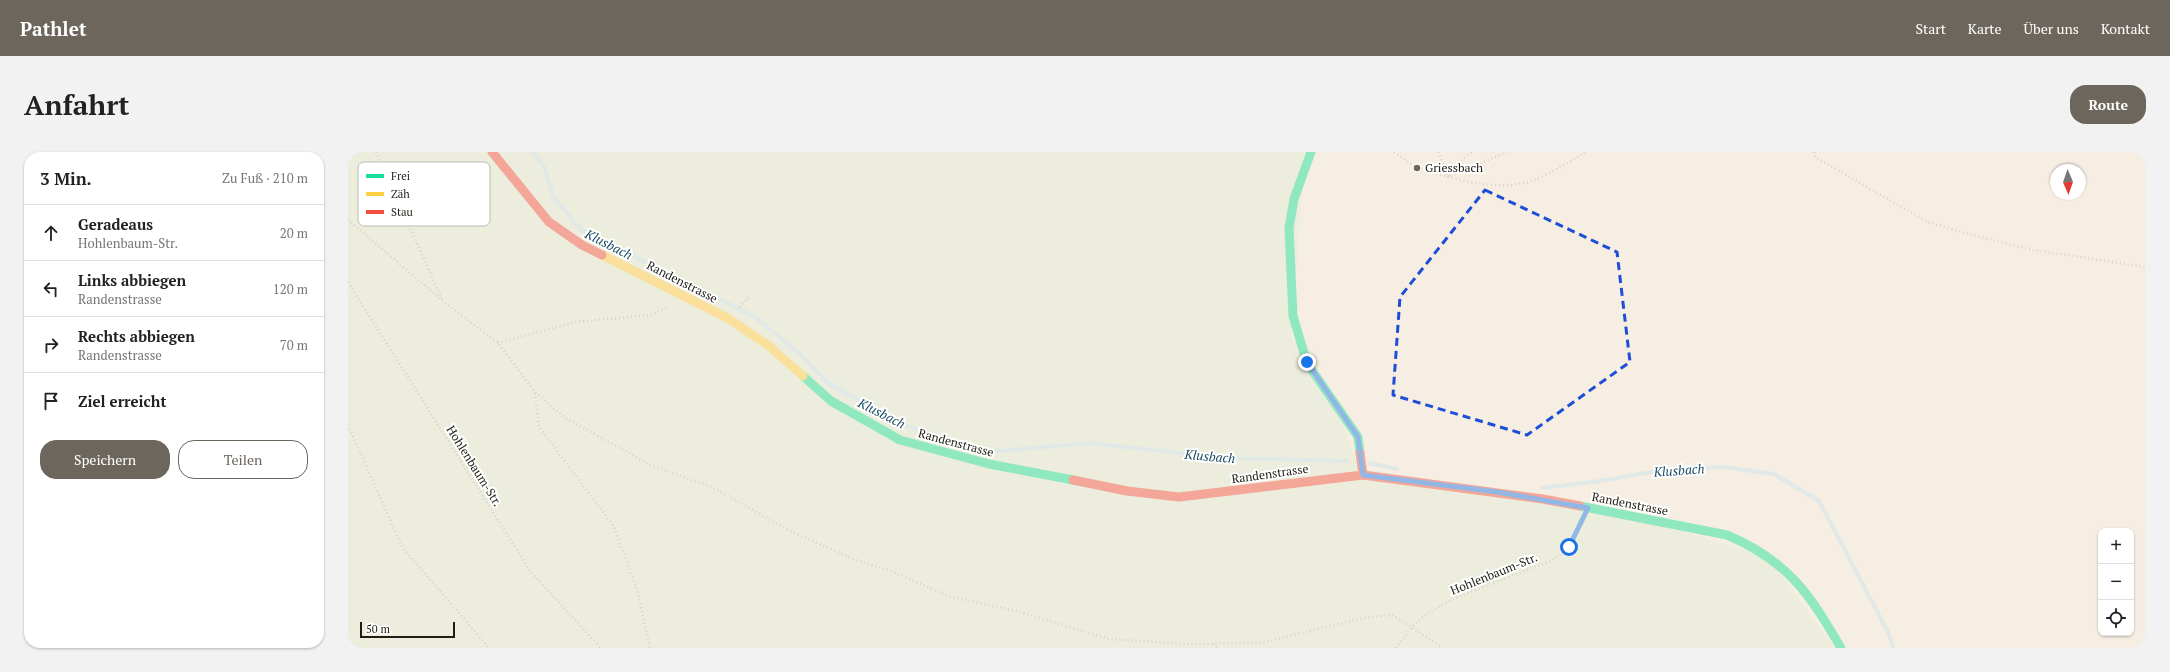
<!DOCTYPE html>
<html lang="de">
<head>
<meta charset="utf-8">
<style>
  body { margin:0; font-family:"PT Serif",serif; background:#f2f2f2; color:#222 }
  .controls { position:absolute; right:12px; bottom:12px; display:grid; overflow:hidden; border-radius:8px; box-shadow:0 1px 3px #0004 }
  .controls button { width:36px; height:36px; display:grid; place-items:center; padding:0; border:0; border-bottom:1px solid #e0e0e0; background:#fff; color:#222; font:20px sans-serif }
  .compass { position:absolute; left:1702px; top:12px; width:36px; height:36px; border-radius:50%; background:#fff; box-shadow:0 1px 3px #0004; rotate:178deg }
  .scale { position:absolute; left:12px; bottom:10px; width:95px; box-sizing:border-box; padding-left:4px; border:2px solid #211c14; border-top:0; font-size:11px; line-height:14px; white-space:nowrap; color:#211c14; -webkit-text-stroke:3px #fff; paint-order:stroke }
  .stop { position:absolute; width:12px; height:12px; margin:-9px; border:3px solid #1a73e8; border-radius:50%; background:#fff }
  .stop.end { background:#1a73e8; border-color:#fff; box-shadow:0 1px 4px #0008 }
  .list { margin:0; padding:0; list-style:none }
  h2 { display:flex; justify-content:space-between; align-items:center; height:52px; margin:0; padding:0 16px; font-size:17px }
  h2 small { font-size:13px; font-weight:400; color:#767676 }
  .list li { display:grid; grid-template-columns:26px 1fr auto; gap:12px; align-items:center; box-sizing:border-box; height:56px; padding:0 16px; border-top:1px solid #e0e0e0 }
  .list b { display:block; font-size:15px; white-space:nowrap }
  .list p { margin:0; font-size:13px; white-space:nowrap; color:#767676 }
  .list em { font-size:13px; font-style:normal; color:#767676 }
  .actions { display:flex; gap:8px; padding:12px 16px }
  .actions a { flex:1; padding:9px 0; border:1px solid #6c665c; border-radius:16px; text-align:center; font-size:14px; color:#6c665c }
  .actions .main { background:#6c665c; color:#fff }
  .icon { flex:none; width:22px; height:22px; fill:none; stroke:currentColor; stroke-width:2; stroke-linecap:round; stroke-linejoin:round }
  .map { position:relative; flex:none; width:1798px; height:496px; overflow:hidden; border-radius:16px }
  header { display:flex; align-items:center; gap:24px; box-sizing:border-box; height:56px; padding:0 20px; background:#6c665c; color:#fff }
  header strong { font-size:19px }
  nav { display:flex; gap:22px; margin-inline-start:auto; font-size:14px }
  .intro { display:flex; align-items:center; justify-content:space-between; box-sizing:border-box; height:96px; padding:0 24px }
  h1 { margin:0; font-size:28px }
  .button { padding:10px 18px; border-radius:16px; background:#6c665c; color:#fff; font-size:14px; font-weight:700 }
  main { display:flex; gap:24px; padding:0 24px }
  aside { flex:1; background:#fff; border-radius:16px; box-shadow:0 1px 3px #0004 }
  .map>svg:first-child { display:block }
  .green { fill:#dfead4 }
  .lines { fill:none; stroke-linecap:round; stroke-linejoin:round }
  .stream { stroke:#c6e0ef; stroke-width:4 }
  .path { stroke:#b5b1ad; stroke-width:2.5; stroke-dasharray:1 3; stroke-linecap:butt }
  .fast { stroke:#16e098; stroke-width:9 }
  .slow { stroke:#ffcf43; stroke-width:9 }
  .jam { stroke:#f24e42; stroke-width:9 }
  .route { stroke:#1a73e8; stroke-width:5 }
  .marked { fill:none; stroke:#1d4ed8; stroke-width:3; stroke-dasharray:8 5; stroke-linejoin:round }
  .poi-dot { fill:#6c665c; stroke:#fff; stroke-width:1.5 }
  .labels { text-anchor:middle; stroke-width:4; stroke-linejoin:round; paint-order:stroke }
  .poi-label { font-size:12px; fill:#211c14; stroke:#fff; text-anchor:start }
  .street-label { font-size:12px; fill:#211c14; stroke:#fff }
  .water-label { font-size:13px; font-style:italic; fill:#1a4c66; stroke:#fff }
  .key { fill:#fff; stroke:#bcbbb8; stroke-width:1 }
  .key-label { font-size:11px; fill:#211c14 }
</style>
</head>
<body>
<header>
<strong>Pathlet</strong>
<nav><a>Start</a><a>Karte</a><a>Über uns</a><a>Kontakt</a></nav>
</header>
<div class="intro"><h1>Anfahrt</h1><a class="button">Route</a></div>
<main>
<aside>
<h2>3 Min.<small>Zu Fuß · 210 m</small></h2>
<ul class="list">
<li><svg class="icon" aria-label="ahead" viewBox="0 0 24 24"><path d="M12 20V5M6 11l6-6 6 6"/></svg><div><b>Geradeaus</b><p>Hohlenbaum-Str.</p></div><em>20 m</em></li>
<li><svg class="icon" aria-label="left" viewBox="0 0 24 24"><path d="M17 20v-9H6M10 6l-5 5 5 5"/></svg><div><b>Links abbiegen</b><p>Randenstrasse</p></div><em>120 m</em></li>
<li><svg class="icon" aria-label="right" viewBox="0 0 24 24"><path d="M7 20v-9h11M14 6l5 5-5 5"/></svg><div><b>Rechts abbiegen</b><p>Randenstrasse</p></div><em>70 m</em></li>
<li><svg class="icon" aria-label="arrive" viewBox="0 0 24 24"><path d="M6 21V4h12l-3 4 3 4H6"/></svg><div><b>Ziel erreicht</b></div></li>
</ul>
<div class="actions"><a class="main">Speichern</a><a>Teilen</a></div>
</aside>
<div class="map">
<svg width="1798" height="496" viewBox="0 0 1798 496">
  <rect width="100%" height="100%" fill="#f6eee2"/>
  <polygon class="green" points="0,0 957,0 943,185 986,247 1010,316 1324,376 1422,407 1486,496 0,496"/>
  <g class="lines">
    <g class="stream">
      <polyline points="185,0 197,16 205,44 233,78 407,165 451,201 479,230 547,270 639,300 742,291 877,306 999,309"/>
      <polyline points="1021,311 1049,317"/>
      <polyline points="1194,336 1252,329 1321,317 1375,315 1426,322 1471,349 1540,480 1545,496"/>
    </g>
    <g class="path">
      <polyline points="28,0 94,147"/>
      <polyline points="1046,0 1066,14 1100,25"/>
      <polyline points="1090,0 1100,24"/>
      <path d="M 1159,0 L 1100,25 C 1126,32 1161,38 1186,28 C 1204,21 1222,9 1238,0"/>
      <polyline points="1466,0 1467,5 1580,70 1624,83 1685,98 1798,115"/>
      <polyline points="1101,24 1109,12 1124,0"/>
      <polyline points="0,68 95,149 150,191 187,240 216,265 302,313 364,335 440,378 505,407 543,419 600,444 668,459 761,487 837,492 913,491 1019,465 1045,463 1095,496"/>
      <polyline points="0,130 182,419 253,496"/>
      <polyline points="392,155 402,144"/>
      <polyline points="150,191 227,170 302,163 321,155"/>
      <polyline points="187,241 191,275 265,373 289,437 302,496"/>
      <polyline points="0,273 54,395 141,496"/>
      <polyline points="865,492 870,496"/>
      <polyline points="1048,496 1065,474 1079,461 1107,446 1205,408 1221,395 1233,371"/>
    </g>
    <g class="fast">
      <polyline points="963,0 946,47 941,76 945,164 959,211 1010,285 1012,301"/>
      <polyline points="455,224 483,249 552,288 641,312 725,328"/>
      <path d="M 1232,354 L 1379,383 C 1440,409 1461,441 1493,496"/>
    </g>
    <polyline class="slow" points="254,103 381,167 421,194 455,224"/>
    <g class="jam">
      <polyline points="144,0 201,70 234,93 254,103"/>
      <polyline points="1015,323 1195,347 1232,354"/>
      <polyline points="725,328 779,339 831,345 1015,323 1012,301"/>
    </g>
  </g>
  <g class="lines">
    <polyline class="route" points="959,210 1010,285 1015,323 1149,340 1240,356 1221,395"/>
  </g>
  <path d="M0 0H1798V496H0ZM 1137,38 L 1269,100 L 1282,210 L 1179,283 L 1045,243 L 1052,145 Z" fill="#f6eee2" fill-opacity=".55" fill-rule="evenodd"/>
  <path class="marked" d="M 1137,38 L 1269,100 L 1282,210 L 1179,283 L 1045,243 L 1052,145 Z"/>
  <circle class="poi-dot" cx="1069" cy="16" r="4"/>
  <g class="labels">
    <g class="poi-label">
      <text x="1077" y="20">Griessbach</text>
    </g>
    <g class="street-label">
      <text transform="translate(334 130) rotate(27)" y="4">Randenstrasse</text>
      <text transform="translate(608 291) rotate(15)" y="4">Randenstrasse</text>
      <text transform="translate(126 314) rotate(58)" y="4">Hohlenbaum-Str.</text>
      <text transform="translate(922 322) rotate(-8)" y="4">Randenstrasse</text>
      <text transform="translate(1282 352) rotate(11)" y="4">Randenstrasse</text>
      <text transform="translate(1146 422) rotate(-22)" y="4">Hohlenbaum-Str.</text>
    </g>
    <g class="water-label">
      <text transform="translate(261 92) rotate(27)" y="5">Klusbach</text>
      <text transform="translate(534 261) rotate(27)" y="5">Klusbach</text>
      <text transform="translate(862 304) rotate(5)" y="5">Klusbach</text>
      <text transform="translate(1331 318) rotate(-4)" y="5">Klusbach</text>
    </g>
  </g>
  <rect x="10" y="10" width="132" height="64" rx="6" class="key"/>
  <rect x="18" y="22" width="18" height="4" fill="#16e098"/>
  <rect x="18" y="40" width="18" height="4" fill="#ffcf43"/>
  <rect x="18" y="58" width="18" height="4" fill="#f24e42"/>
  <g class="key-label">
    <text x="43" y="28">Frei</text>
    <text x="43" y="46">Zäh</text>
    <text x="43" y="64">Stau</text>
  </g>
</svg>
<div class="controls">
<button>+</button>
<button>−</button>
<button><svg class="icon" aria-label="locate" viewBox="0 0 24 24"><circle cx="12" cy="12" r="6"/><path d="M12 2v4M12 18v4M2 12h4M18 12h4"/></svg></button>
</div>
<svg class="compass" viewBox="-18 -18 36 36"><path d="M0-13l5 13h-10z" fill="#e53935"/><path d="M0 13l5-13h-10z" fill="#767676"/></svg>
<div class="scale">50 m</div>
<div class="stop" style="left:1221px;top:395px"></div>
<div class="stop end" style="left:959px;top:210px"></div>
</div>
</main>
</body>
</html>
